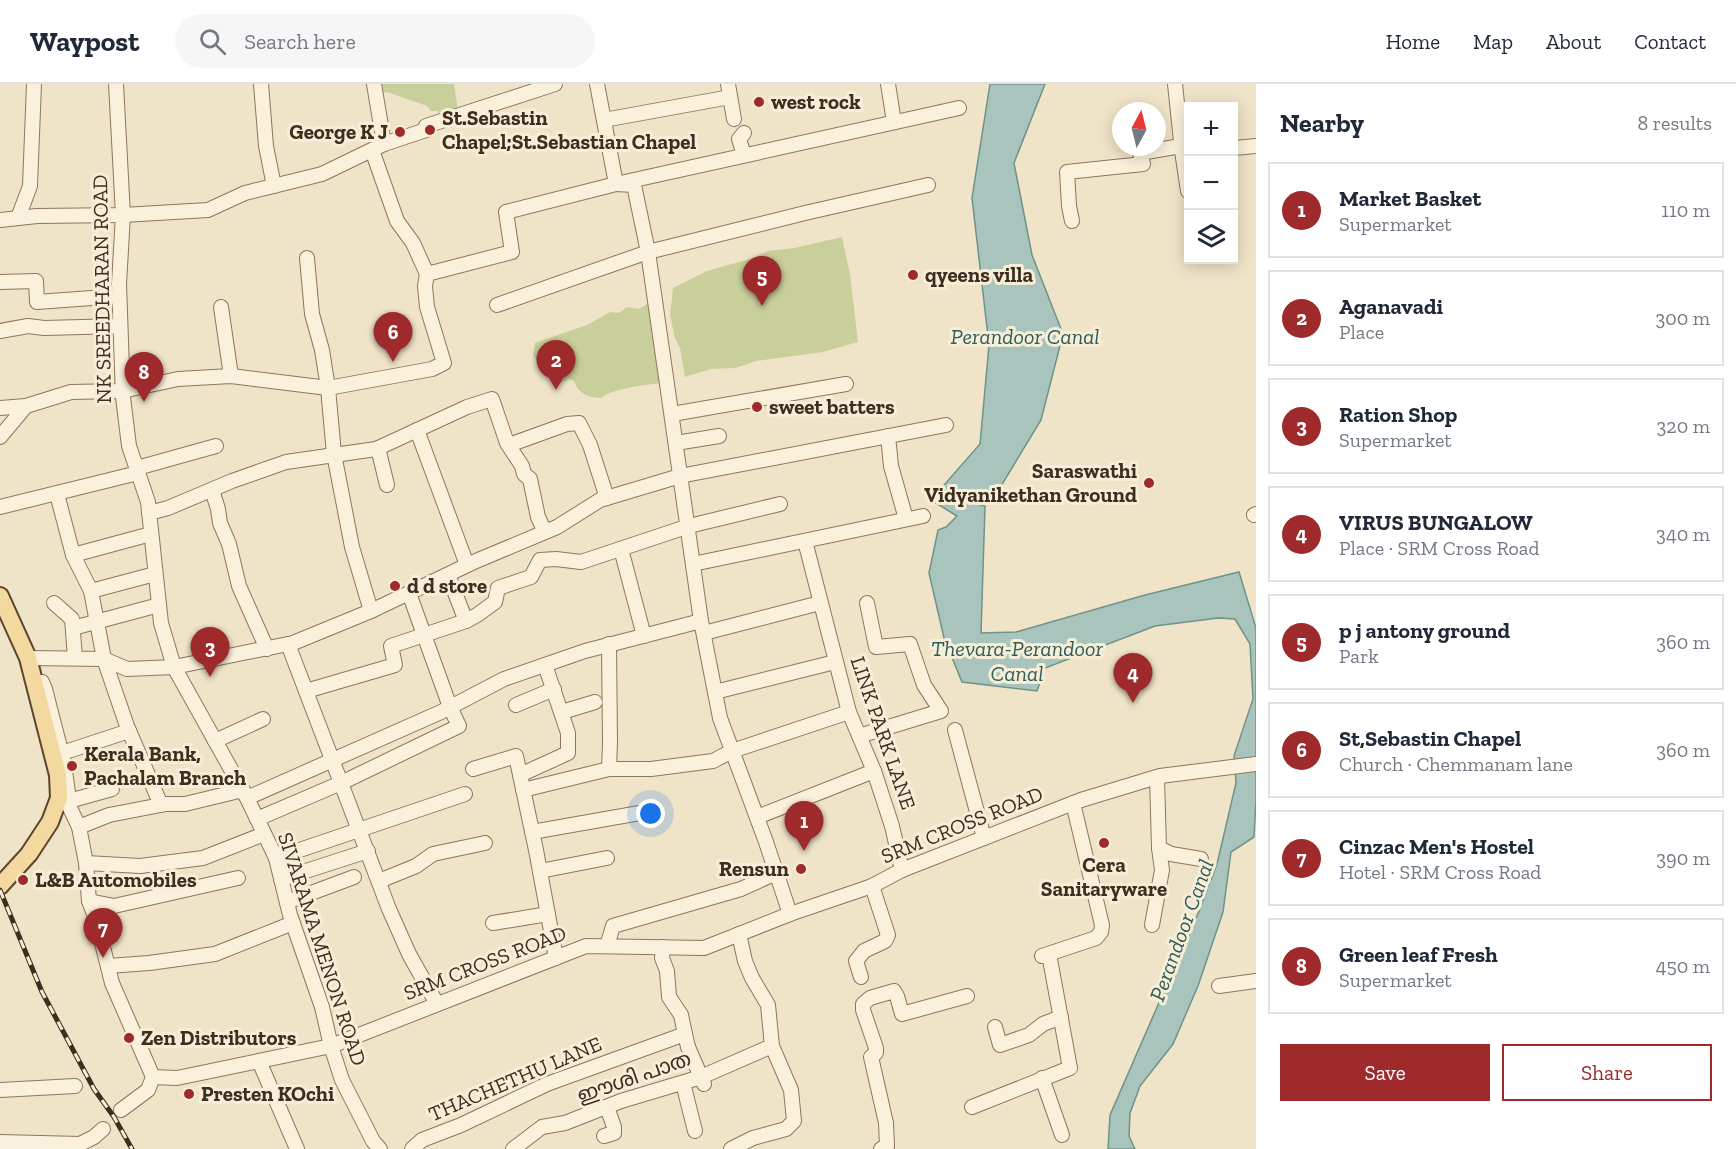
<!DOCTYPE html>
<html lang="en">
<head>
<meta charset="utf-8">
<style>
  body { margin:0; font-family:"Zilla Slab","Noto Sans Malayalam",serif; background:#f6f6f7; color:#1f2937 }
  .controls { position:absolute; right:18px; top:18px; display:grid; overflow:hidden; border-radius:0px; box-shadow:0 3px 15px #0003 }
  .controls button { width:54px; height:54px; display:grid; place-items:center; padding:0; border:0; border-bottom:2px solid #e0e1e3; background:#fff; color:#1f2937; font:30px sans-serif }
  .compass { position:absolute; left:1112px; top:18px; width:54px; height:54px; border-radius:50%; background:#fff; box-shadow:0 3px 15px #0003; rotate:7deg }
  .you { position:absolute; left:651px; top:730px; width:21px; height:21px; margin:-15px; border:4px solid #fff; border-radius:50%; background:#1a73e8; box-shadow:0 0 0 9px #1a73e833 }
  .badge { display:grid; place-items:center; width:39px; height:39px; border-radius:50%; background:#9e2a2b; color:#fff; font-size:20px; font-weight:700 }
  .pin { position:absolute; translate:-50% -50px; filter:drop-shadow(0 2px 3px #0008) }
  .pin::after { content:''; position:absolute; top:32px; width:21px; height:18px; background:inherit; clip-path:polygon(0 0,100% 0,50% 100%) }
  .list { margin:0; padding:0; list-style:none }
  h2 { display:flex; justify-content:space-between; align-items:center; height:78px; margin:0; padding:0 24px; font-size:26px }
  h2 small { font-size:20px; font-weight:400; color:#747a83 }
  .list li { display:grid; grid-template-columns:39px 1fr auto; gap:18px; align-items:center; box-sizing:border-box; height:96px; margin:0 12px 12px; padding:0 12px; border:2px solid #e0e1e3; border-radius:0px }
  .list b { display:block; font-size:22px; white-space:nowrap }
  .list p { margin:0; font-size:20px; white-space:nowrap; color:#747a83 }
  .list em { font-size:20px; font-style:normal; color:#747a83 }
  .actions { display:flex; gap:12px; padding:18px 24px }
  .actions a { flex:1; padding:14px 0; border:2px solid #9e2a2b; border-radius:0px; text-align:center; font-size:21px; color:#9e2a2b }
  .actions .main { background:#9e2a2b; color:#fff }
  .icon { flex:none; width:33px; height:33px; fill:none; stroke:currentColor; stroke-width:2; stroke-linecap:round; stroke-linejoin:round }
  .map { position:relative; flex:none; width:1256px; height:1065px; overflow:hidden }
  header { display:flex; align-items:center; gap:36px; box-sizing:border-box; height:84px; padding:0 30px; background:#fff; border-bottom:2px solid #e0e1e3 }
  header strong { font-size:28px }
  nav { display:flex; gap:33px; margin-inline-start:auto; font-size:21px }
  .search { width:420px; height:54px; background:#f6f6f7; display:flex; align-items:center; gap:15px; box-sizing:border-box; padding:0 21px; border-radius:33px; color:#747a83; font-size:22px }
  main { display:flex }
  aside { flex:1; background:#fff }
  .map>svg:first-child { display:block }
  .green { fill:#c9cf9b }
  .water { fill:#a9c4bc; stroke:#6f938a; stroke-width:1.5 }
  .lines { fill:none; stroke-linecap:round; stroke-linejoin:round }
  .minor-casing { stroke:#8d765c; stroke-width:16 }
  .major-casing { stroke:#5b4430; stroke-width:20 }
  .minor { stroke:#faf1dc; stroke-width:14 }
  .major { stroke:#f3d9a0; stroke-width:16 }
  .rail-casing { stroke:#3d2e20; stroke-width:5 }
  .rail { stroke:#f7eed8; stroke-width:3; stroke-dasharray:9; stroke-linecap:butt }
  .poi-dot { fill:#9e2a2b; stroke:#f7eed8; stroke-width:2 }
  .labels { text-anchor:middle; stroke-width:6; stroke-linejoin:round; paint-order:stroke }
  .poi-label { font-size:21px; font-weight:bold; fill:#3d2e20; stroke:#f7eed8; text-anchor:start }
  .street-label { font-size:21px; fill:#3d2e20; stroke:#f7eed8 }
  .water-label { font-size:22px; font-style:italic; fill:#2f5d5a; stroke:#f7eed8 }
</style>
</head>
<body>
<header>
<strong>Waypost</strong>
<div class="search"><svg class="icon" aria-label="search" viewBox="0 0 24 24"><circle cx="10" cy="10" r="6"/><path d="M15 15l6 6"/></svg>Search here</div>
<nav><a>Home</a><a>Map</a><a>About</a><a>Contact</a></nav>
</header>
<main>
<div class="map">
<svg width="1256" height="1065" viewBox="0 0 1256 1065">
  <rect width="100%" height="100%" fill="#f0e4c8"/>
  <g class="green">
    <polygon points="376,0 454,0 458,27 443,33 437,27 431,27 427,22 387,8 375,9"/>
    <polygon points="842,153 850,190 858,258 823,268 756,277 736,284 711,285 685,293 680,264 675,254 670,231 673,204 707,187 753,174 768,167 794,164"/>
    <path d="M 647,220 L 651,226 L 663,299 C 650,300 609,305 602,314 C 589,314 578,310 574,297 L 569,295 L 560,299 L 554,298 L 533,271 L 535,259 L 587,241 L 610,228 L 619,229 L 627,223 L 639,225 Z"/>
  </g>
  <polygon class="water" points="990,0 1045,0 1014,79 1032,171 1063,250 1041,336 998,407 977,420 985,422 981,549 1016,548 1145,511 1239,488 1256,544 1256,716 1254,753 1231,768 1223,828 1198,902 1173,960 1140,1002 1130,1029 1129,1052 1135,1065 1108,1065 1110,1031 1199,827 1217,780 1236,699 1234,672 1253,615 1250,560 1235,535 1218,534 1155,542 1045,584 1037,607 962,598 944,554 929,489 938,446 946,443 957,432 931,416 980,360 989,261 972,114"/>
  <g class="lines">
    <defs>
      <g id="minor">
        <polyline points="116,0 123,131 119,200 123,313 129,362 148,418 161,539 174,583 247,714 276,774 290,831 322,923 331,962 342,996 373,1057 380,1065"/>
        <polyline points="261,0 266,62 274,102"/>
        <polyline points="374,0 384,60"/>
        <polyline points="597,0 616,100 634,101 648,168 701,537"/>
        <polyline points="728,0 734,35"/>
        <polyline points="888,0 894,38"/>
        <polyline points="1175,0 1182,67 1188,107"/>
        <polyline points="604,36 730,13"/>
        <polyline points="1234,64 1256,62"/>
        <polyline points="744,71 739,55 744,49"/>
        <polyline points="18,134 30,102 34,0"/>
        <polyline points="0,136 37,132 123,131 208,126 245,109 322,90 384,60 426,46 426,42 555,0"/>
        <polyline points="1072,137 1069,122 1067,88 1143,80 1140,69 1181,62"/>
        <polyline points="307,174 312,230 322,266 328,304 334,370 352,463 371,527"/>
        <polyline points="427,190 512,168 506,128 616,100 959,24"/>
        <polyline points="0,198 36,197 37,218 119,212"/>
        <polyline points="497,221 648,168 805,129 928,101"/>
        <polyline points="221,223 231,292"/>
        <polyline points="0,247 28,242 44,244 120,242"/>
        <polyline points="0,324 26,322 71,308 122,307 178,295 231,292 328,304 432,285 444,279 427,223 425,202 427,190 413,159 397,137 372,66"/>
        <polyline points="672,330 846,300"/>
        <polyline points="417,346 467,481"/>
        <polyline points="888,352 891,382 906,435"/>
        <polyline points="0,353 26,322"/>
        <polyline points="676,359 719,352"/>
        <polyline points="509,361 567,340 579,339 590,361 607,414"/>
        <polyline points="378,364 387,401"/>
        <polyline points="137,384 216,362"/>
        <polyline points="212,406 218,425 220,439 229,460 239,502 267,565"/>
        <polyline points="57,410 73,471 91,507 104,575 127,642 161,721"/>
        <polyline points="0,423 138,389"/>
        <polyline points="149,429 168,424 232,397 286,378 376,365 467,323 492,315 507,359 522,382 524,390 530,395 538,433 545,448"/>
        <polyline points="1254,431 1256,430"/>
        <polyline points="805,457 849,628 874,687 892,742 902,786"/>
        <polyline points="621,465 644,552"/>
        <polyline points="73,471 151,450"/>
        <polyline points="693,480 923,432"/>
        <polyline points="91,507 155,490"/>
        <polyline points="54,519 72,535 75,574"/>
        <polyline points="466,537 477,531 495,518 498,504 531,493 540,476 556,475 581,478 689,442 780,420"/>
        <polyline points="73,544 159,521"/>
        <polyline points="704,549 820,519"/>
        <polyline points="288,560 389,825 409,870 437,920"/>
        <polyline points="28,574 104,575 127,585 174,583 293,559 371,527 476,477 557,443 600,416 680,392 946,341"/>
        <polyline points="34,598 42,598 45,605 64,679 70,724 79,743 86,779 89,817 96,835 112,899 153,993 177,994 331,962 586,862 704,864 790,830 872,802 902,786 1081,716 1160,692 1256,680"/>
        <polyline points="306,607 395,581 391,562 466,537 448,491"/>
        <polyline points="715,608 835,578"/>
        <polyline points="516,621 554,605"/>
        <polyline points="562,628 595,618"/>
        <polyline points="955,646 984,754"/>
        <polyline points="859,652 941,627 924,601 910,560 876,563 867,519"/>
        <polyline points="215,657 263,635"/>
        <polyline points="62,669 129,647"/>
        <polyline points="473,685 516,672 536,766 556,874"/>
        <polyline points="609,685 651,685 713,677 732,667 849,628"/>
        <polyline points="520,691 568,669 568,649 545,581"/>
        <polyline points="523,706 609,685 610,659 609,560"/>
        <polyline points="247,714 441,628 504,595 585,567 701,537 720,634 766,758 790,830"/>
        <polyline points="69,717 112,705"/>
        <polyline points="757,733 874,687"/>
        <polyline points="257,735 341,699 459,642 450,623 409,509"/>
        <polyline points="79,743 109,731 166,720 185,720 243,706"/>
        <polyline points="532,748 651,727"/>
        <polyline points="1159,764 1171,770 1201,775"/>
        <polyline points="276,774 465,710"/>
        <polyline points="86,779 140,782 203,774 264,750"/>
        <polyline points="540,787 607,774"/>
        <polyline points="281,795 368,767"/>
        <polyline points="379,797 416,782 433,770 485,759"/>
        <polyline points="89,817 114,822 238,794"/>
        <polyline points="287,818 354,793"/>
        <polyline points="493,839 548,830"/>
        <polyline points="1152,841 1162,786 1159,764 1157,693"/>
        <polyline points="607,862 613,842 741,805 776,789"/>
        <polyline points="1042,872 1096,854 1101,848 1102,841 1073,719"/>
        <polyline points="108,882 149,879 215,870 293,839"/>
        <polyline points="861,893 856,877 864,867 885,857 888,851 872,802"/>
        <polyline points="1219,902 1256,897"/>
        <polyline points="995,943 1000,961 1029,951 1043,940 1061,933"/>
        <polyline points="685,950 688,963 704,1000"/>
        <polyline points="259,977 297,1065"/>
        <polyline points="1042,994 1062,1051"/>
        <polyline points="683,999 695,1047"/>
        <polyline points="0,1006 75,1002"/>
        <polyline points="972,1023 1070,984 1049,870"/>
        <polyline points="121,1026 148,1006 153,993"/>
        <polyline points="604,1052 614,1049 614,1043 607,1023"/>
        <polyline points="0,1058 80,1060 94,1053 103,1045"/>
        <polyline points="412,1065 422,1056 461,1041 547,1000 685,950 681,931 669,913 667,887 662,874 663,863"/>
        <polyline points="513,1065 542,1043 565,1039 621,1017 701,993 772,962"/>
        <polyline points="731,1065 753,1054 786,1045 794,1037 791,1006 772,962 768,921 752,894 745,877 739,850"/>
        <polyline points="881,1065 887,1062 886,1039 871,973 876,969 876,964 863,926 863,920 870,914 894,907 897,912 902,930 967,912"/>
      </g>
      <polyline id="major" points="0,512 28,574 58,691 59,714 50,738 29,770 0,802"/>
    </defs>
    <use href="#minor" class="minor-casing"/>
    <use href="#major" class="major-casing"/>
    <use href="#minor" class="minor"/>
    <use href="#major" class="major"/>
    <defs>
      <polyline id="rail" points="0,806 42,908 94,1005 114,1033 132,1065"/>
    </defs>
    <use href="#rail" class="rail-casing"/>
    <use href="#rail" class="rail"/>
  </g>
  <g class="poi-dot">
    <circle cx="759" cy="18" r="6"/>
    <circle cx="430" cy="46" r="6"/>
    <circle cx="400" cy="48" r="6"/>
    <circle cx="913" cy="191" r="6"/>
    <circle cx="757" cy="323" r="6"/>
    <circle cx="1149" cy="399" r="6"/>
    <circle cx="395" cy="502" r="6"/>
    <circle cx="72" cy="682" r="6"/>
    <circle cx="1104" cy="759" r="6"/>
    <circle cx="801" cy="785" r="6"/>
    <circle cx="23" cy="796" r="6"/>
    <circle cx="129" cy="954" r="6"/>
    <circle cx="189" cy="1010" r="6"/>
  </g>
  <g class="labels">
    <g class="poi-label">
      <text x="771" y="25">west rock</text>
      <text x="442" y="41">St.Sebastin<tspan x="442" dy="24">Chapel;St.Sebastian Chapel</tspan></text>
      <text x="388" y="55" text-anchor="end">George K J</text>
      <text x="925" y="198">qyeens villa</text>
      <text x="769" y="330">sweet batters</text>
      <text x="1137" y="394" text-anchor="end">Saraswathi<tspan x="1137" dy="24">Vidyanikethan Ground</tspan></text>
      <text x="407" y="509">d d store</text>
      <text x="84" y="677">Kerala Bank,<tspan x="84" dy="24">Pachalam Branch</tspan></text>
      <text x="1104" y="788" text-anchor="middle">Cera<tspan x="1104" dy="24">Sanitaryware</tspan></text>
      <text x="789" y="792" text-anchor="end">Rensun</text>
      <text x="35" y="803">L&amp;B Automobiles</text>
      <text x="141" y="961">Zen Distributors</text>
      <text x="201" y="1017">Presten KOchi</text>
    </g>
    <g class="street-label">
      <text transform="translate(102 205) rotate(-91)" y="7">NK SREEDHARAN ROAD</text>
      <text transform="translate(883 649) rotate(71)" y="7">LINK PARK LANE</text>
      <text transform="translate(962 741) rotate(-22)" y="7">SRM CROSS ROAD</text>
      <text transform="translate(322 865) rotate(72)" y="7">SIVARAMA MENON ROAD</text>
      <text transform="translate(485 879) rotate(-21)" y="7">SRM CROSS ROAD</text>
      <text transform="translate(634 993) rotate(-19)" y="7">ഈശി പാത</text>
      <text transform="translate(515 995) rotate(-23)" y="7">THACHETHU LANE</text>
    </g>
    <g class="water-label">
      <text x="1025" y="260">Perandoor Canal</text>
      <text x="1017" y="572">Thevara-Perandoor<tspan x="1017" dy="25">Canal</tspan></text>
      <text transform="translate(1181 846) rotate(-70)" y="8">Perandoor Canal</text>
    </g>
  </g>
</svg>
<div class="controls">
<button>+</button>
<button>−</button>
<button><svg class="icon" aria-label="layers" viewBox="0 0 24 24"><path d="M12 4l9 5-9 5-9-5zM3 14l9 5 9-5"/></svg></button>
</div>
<svg class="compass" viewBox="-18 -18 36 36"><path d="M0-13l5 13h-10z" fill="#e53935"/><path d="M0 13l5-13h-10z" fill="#747a83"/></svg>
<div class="you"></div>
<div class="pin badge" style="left:804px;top:767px">1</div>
<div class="pin badge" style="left:556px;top:306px">2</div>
<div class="pin badge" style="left:210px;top:593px">3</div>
<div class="pin badge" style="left:1133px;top:619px">4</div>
<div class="pin badge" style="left:762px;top:222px">5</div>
<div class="pin badge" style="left:393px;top:278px">6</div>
<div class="pin badge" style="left:103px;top:874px">7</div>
<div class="pin badge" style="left:144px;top:318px">8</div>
</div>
<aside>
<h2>Nearby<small>8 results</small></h2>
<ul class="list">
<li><span class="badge">1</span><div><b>Market Basket</b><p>Supermarket</p></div><em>110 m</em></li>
<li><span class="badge">2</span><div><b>Aganavadi</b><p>Place</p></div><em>300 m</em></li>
<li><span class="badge">3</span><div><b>Ration Shop</b><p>Supermarket</p></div><em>320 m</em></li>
<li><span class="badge">4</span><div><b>VIRUS BUNGALOW</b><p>Place · SRM Cross Road</p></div><em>340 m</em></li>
<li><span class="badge">5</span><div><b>p j antony ground</b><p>Park</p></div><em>360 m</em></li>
<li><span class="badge">6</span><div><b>St,Sebastin Chapel</b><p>Church · Chemmanam lane</p></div><em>360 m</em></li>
<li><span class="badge">7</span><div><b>Cinzac Men's Hostel</b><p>Hotel · SRM Cross Road</p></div><em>390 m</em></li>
<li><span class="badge">8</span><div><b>Green leaf Fresh</b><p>Supermarket</p></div><em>450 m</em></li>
</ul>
<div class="actions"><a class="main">Save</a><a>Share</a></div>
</aside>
</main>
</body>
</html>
